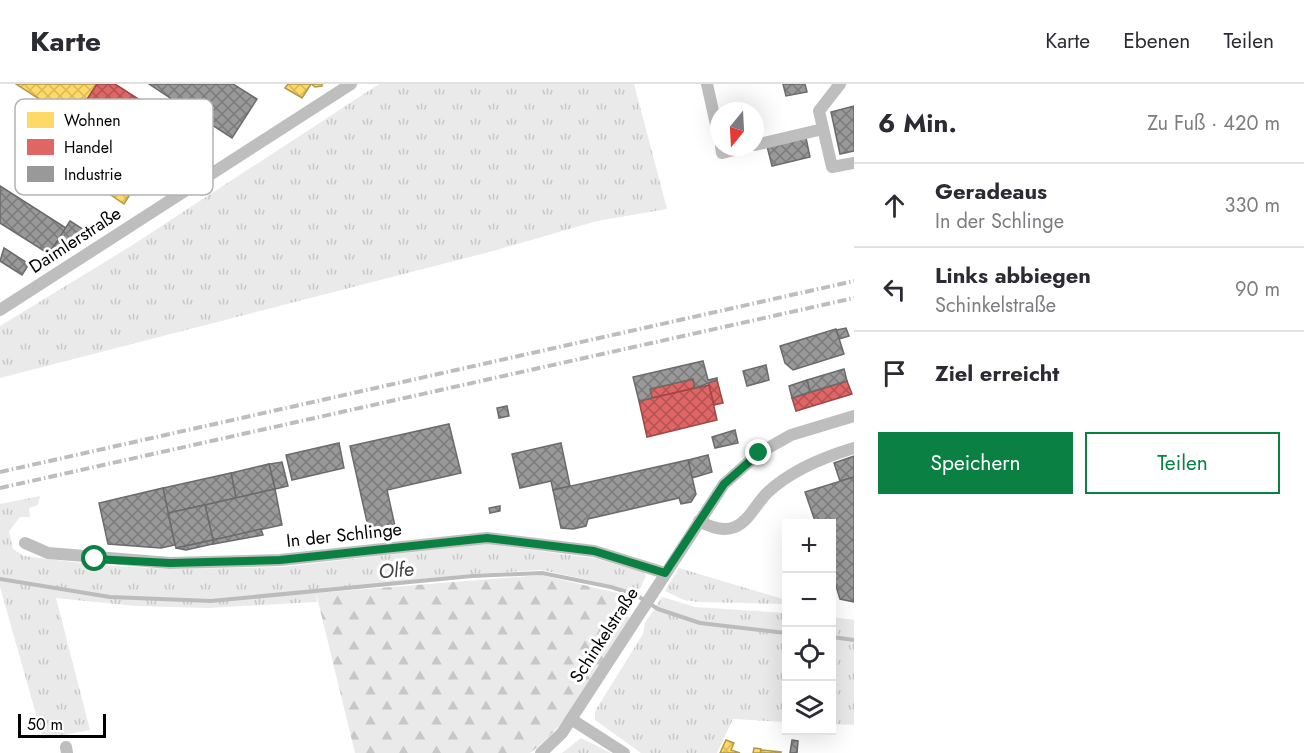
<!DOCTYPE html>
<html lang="de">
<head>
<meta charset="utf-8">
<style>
  body { margin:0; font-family:Jost,sans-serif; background:#f2f2f3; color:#2b2b33 }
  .controls { position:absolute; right:18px; bottom:18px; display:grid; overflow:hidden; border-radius:0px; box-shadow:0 6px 24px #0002 }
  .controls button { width:54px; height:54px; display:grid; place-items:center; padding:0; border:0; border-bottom:2px solid #e1e1e2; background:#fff; color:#2b2b33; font:30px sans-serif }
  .compass { position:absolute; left:710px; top:18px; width:54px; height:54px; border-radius:50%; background:#fff; box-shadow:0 6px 24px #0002; rotate:198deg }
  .scale { position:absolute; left:18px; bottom:15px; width:88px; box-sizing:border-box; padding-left:6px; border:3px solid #000; border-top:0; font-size:16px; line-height:21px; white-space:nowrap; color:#000; -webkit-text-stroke:4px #fff; paint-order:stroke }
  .stop { position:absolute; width:18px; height:18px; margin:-14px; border:4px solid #0b8043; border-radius:50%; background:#fff }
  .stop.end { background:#0b8043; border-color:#fff; box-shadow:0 2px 6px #0008 }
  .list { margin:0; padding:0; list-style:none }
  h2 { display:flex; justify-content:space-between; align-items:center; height:78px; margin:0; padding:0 24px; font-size:26px }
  h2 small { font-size:20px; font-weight:400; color:#7c7c81 }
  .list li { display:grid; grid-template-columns:39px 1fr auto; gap:18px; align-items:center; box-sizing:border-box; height:84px; padding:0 24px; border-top:2px solid #e1e1e2 }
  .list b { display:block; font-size:22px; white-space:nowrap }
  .list p { margin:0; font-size:20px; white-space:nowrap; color:#7c7c81 }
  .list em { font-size:20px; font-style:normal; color:#7c7c81 }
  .actions { display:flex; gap:12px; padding:18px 24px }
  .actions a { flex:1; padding:14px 0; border:2px solid #0b8043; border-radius:0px; text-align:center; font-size:21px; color:#0b8043 }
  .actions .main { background:#0b8043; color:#fff }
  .icon { flex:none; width:33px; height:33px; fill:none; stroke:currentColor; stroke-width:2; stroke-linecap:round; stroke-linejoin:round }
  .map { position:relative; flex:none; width:854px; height:669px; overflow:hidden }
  header { display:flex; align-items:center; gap:36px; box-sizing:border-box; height:84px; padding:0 30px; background:#fff; border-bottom:2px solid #e1e1e2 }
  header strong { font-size:28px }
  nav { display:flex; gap:33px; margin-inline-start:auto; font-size:21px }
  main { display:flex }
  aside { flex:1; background:#fff }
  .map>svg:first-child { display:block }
  .grass { fill:url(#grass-tufts) }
  .forest { fill:url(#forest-firs) }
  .homes { fill:url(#homes-cross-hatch); stroke:#b29847; stroke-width:1.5 }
  .shops { fill:url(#shops-cross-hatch); stroke:#9d4747; stroke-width:1.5 }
  .industry { fill:url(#industry-cross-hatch); stroke:#6b6b6b; stroke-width:1.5 }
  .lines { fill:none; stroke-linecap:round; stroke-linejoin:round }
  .stream { stroke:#bcbcbc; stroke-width:4 }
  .minor { stroke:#bebebe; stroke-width:12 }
  .rail { stroke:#bdbdbd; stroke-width:4; stroke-dasharray:9 3 1.5 3; stroke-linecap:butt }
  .route { stroke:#0b8043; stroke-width:8 }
  .labels { text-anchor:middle; stroke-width:6; stroke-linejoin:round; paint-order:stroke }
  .street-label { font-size:18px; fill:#000; stroke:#fff }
  .water-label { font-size:20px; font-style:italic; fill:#414141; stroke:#fff }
  .key { fill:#fff; stroke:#b2b2b2; stroke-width:1.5 }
  .key-label { font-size:16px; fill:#000 }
</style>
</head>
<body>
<header>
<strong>Karte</strong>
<nav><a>Karte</a><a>Ebenen</a><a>Teilen</a></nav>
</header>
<main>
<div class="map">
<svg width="854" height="669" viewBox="0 0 854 669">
  <defs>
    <pattern id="grass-tufts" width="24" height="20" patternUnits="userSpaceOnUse" patternTransform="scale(1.5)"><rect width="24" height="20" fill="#eaeaea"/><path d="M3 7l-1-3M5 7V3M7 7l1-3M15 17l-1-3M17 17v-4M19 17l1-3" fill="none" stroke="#c7c7c7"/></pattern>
    <pattern id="forest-firs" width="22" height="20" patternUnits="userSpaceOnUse" patternTransform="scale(1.5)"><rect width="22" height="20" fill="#eaeaea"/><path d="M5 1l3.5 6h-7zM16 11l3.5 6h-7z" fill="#c7c7c7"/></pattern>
    <pattern id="homes-cross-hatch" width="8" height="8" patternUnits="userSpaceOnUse" patternTransform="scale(1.5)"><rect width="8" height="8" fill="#ffd966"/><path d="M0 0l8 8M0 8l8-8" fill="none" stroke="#d9b857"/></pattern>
    <pattern id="shops-cross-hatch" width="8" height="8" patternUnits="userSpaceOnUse" patternTransform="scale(1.5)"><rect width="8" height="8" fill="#e06666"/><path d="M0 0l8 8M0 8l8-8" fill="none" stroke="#b35252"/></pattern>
    <pattern id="industry-cross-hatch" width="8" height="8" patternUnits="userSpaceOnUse" patternTransform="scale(1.5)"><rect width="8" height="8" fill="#999"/><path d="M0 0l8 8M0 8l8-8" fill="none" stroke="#7a7a7a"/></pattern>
  </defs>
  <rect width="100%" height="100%" fill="#fff"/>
  <g class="grass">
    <polygon points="379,0 634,0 667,125 597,137 493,167 0,294 0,242 131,162"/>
    <polygon points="40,412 38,421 29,424 30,433 20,433 9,447 13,465 24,472 97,481 170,485 281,483 486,460 593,474 644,488 646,492 637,510 611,501 542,486 471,490 316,506 317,518 208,524 136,522 56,514 90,646 43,655 0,503 0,420"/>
    <polygon points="679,484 786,516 786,520 698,518 684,516 665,507"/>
    <polygon points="662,513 695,523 786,529 786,638 733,635 717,669 641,669 595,636 595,627 643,550 645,539"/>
    <polygon points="832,533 854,536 854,641 832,640"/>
    <polygon points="581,654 611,669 562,669"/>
  </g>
  <path class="forest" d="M 541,491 L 635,513 L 626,530 L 630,534 C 602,577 572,639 530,669 L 355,669 L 316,509 Z"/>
  <g class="homes">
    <polygon points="16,0 97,0 73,37"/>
    <polygon points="288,0 322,0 322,2 315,3 311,0 302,14 285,4"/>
    <polygon points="118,93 117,96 134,104 124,120 108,109"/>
    <polygon points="726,656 734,659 731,666 740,669 720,669"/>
    <polygon points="754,664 761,665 761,669 753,669"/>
    <polygon points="761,666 781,668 781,669 761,669"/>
  </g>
  <g class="shops">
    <polygon points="97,0 115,0 193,50 164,95 73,37"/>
    <polygon points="693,295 695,304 652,314 650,305"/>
    <polygon points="717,296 723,319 714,321 708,298"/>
    <polygon points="847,297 852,310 796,327 792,314"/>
    <polygon points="709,301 717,336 647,353 639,317"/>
  </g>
  <g class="industry">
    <polygon points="149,0 233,0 257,15 232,54 180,20 177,24 168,18 170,14"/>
    <polygon points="783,0 805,0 807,8 786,12"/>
    <polygon points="854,22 854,67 840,70 831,28"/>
    <polygon points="806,54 810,73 772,82 767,62"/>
    <polygon points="0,102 66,144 49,170 0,139"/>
    <polygon points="70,137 89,149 59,169 52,165"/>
    <polygon points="4,164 29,180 22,191 0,177"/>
    <polygon points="846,244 849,252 839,255 836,246"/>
    <polygon points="836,245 844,270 793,286 785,279 780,262"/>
    <polygon points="703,277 708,296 717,294 717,296 695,304 693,295 650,305 652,314 639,317 633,293"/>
    <polygon points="766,281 769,296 747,302 743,287"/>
    <polygon points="844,285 847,297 810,308 807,296"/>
    <polygon points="807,296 810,308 792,314 789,302"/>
    <polygon points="507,322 509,332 499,334 497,324"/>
    <polygon points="449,340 461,389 387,406 395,442 369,447 350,362"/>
    <polygon points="735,346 738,359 715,364 712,353"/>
    <polygon points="339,359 344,384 292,396 286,371"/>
    <polygon points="561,359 570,402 553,406 551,397 520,404 512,370"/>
    <polygon points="708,371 712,388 692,394 688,376"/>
    <polygon points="854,372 854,393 840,397 834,379"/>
    <polygon points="688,376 696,410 691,418 681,420 679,414 588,435 586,442 573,445 561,444 553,406"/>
    <polygon points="282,378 288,402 275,405 269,380"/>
    <polygon points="269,380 275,405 236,414 231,389"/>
    <polygon points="231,389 236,414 168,429 163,404"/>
    <polygon points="854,393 854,518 840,515 832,489 832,440 816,440 805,408"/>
    <polygon points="163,404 175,461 161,464 108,460 99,419"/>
    <polygon points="275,405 282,441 213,456 205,421"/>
    <polygon points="205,421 213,456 176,464 168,429"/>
    <polygon points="500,422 500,427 490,429 489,424"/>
    <polygon points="261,445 263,451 213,460 213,456"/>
    <polygon points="213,456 213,460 186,466 176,464"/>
    <polygon points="792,656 798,657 797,669 790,669"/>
  </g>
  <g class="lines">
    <g class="stream">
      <polyline points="0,495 110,513 211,517 472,492 542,489 611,503 636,511 658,525 700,539 786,549"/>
      <polyline points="832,553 854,556"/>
    </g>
    <g class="minor">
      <polyline points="707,0 719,54"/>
      <polyline points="840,0 819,27 832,83 854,79"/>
      <polyline points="755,61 823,45"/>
      <polyline points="721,63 722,69 747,63"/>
      <polyline points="0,226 351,0"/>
      <path d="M 699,437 C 710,443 723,448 735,443 C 749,437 756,420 767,409 C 790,387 824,373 854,364"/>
      <polyline points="25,459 48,469 170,479 280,476 487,454 594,467 665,489"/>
      <polyline points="571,635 624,669"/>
      <polyline points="66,663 67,669"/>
      <polyline points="541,669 562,649 724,400 759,369 791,351 854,332"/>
    </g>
    <g class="rail">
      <polyline points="0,388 854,197"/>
      <polyline points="0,404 854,214"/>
    </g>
  </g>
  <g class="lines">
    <polyline class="route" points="95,475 170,479 280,476 487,454 594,467 665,489 724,400 759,369"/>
  </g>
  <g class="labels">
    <g class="street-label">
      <text transform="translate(75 156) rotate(-33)" y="6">Daimlerstraße</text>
      <text transform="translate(344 451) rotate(-6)" y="6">In der Schlinge</text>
      <text transform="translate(604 551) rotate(-57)" y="6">Schinkelstraße</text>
    </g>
    <g class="water-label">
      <text transform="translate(396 486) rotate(-5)" y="7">Olfe</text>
    </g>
  </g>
  <rect x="15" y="15" width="198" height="96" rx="9" class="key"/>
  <rect x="27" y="28" width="27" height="16" fill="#ffd966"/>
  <rect x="27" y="55" width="27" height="16" fill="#e06666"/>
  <rect x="27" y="82" width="27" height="16" fill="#999"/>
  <g class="key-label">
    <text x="64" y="42">Wohnen</text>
    <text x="64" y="69">Handel</text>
    <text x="64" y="96">Industrie</text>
  </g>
</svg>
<div class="controls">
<button>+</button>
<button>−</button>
<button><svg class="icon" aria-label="locate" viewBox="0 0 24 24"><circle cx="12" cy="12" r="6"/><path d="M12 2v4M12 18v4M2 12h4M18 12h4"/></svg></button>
<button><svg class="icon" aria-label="layers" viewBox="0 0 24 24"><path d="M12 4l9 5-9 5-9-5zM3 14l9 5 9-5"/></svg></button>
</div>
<svg class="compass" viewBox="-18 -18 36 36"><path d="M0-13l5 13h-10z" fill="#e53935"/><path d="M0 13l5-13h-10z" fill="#7c7c81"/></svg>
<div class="scale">50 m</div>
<div class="stop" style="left:95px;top:475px"></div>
<div class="stop end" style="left:759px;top:369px"></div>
</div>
<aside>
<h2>6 Min.<small>Zu Fuß · 420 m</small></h2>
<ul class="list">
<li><svg class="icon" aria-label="ahead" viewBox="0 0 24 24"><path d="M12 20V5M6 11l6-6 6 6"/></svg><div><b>Geradeaus</b><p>In der Schlinge</p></div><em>330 m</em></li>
<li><svg class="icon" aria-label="left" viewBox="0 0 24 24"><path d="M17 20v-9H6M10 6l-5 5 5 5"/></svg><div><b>Links abbiegen</b><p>Schinkelstraße</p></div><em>90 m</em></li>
<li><svg class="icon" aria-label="arrive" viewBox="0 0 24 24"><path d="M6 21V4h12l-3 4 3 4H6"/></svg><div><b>Ziel erreicht</b></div></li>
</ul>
<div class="actions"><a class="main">Speichern</a><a>Teilen</a></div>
</aside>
</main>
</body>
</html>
